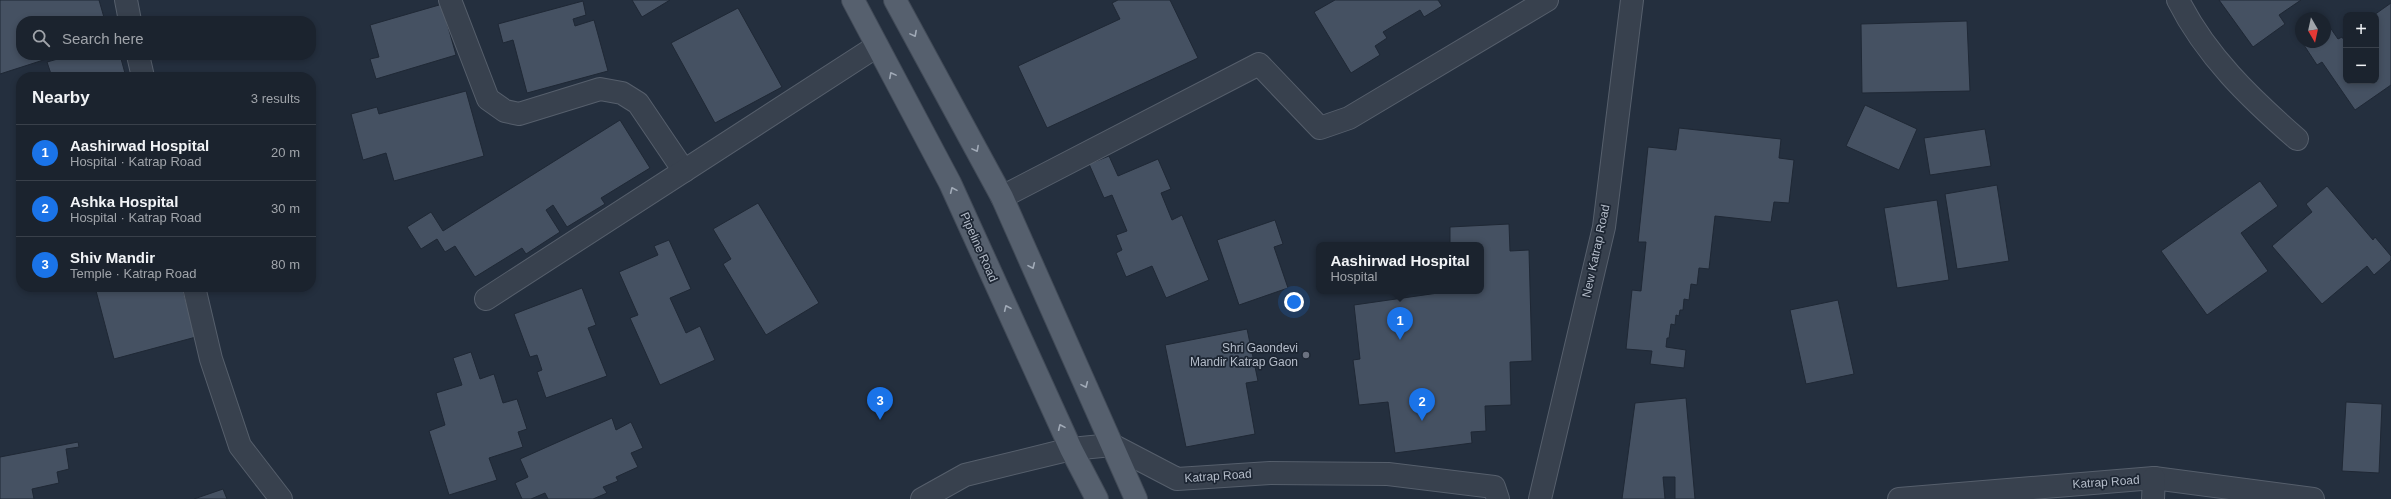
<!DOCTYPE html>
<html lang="en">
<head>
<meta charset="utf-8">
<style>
  body { margin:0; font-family:Arial,sans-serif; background:#242b36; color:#f1f3f6 }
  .controls { position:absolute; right:12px; top:12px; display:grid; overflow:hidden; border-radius:8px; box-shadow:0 2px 6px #0003 }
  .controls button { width:36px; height:36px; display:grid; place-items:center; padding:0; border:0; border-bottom:1px solid #39404a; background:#1b232e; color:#f1f3f6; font:20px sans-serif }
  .compass { position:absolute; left:2295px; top:12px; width:36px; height:36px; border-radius:50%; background:#1b232e; box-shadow:0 2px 6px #0003; rotate:171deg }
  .you { position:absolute; left:1294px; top:302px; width:14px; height:14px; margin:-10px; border:3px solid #fff; border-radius:50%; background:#1a73e8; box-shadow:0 0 0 6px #1a73e833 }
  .badge { display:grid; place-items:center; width:26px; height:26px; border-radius:50%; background:#1a73e8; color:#fff; font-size:13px; font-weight:700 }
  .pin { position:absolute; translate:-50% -33px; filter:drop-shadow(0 1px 2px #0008) }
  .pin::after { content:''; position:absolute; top:21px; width:14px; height:12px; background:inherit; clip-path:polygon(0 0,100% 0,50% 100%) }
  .popup { position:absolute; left:1316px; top:242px; width:168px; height:52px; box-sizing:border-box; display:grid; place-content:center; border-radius:8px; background:#1b232e; filter:drop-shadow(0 1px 3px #0005); font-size:13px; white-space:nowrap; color:#a0a4aa }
  .popup b { font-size:15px; color:#f1f3f6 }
  .popup::after { content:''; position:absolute; left:50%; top:100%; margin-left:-8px; border:8px solid transparent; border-top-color:#1b232e }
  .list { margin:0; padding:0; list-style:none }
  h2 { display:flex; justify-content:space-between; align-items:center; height:52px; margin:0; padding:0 16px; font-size:17px }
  h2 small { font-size:13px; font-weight:400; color:#a0a4aa }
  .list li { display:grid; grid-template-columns:26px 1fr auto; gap:12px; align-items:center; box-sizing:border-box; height:56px; padding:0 16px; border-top:1px solid #39404a }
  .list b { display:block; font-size:15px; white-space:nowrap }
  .list p { margin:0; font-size:13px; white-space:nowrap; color:#a0a4aa }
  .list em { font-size:13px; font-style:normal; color:#a0a4aa }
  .icon { flex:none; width:22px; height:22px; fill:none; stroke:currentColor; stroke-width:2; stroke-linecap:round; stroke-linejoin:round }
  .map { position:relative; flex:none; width:2391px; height:499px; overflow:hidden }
  .search { position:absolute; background:#1b232e; box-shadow:0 2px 6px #0003; left:16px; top:16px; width:300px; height:44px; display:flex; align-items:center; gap:10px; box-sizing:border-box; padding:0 14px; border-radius:16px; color:#a0a4aa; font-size:15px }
  .panel { position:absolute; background:#1b232e; box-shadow:0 2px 6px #0003; left:16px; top:72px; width:300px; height:220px; border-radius:16px }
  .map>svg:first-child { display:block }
  .building { fill:#455162; stroke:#1f2835 }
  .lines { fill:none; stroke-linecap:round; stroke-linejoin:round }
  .minor-casing { stroke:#565f6c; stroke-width:24 }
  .tertiary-casing { stroke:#565f6c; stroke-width:24 }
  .primary-casing { stroke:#414a57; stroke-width:24 }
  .minor { stroke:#38414e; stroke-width:22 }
  .tertiary { stroke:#38414e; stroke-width:22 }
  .primary { stroke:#56606e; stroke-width:22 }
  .oneway { stroke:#a1aab7 }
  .worship-dot { fill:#6b7280; stroke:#1d2633; stroke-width:1.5 }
  .labels { text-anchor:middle; stroke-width:3.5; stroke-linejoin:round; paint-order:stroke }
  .street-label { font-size:12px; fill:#b4bcc9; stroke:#1d2633 }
  .poi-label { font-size:12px; fill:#b4bcc9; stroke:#1d2633; text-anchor:end }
</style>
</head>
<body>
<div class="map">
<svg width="2391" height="499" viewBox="0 0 2391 499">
  <rect width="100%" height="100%" fill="#242f3e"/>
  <g class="building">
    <polygon points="0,0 99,0 105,21 21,21 21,55 59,55 0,74"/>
    <polygon points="632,0 670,0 642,17"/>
    <polygon points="1118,0 1170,0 1198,58 1047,128 1018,66 1120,19 1112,3"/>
    <polygon points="1335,0 1438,0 1442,6 1424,17 1420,10 1383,32 1387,38 1375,46 1380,55 1351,73 1314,12"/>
    <polygon points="2219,0 2301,0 2279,15 2285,24 2253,47"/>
    <polygon points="583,1 586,15 573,19 575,26 594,20 608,71 527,93 513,40 503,43 498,24"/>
    <polygon points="446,3 452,22 447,23 456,55 376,79 370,59 379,57 370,25"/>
    <polygon points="2391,3 2391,85 2355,110 2322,62 2317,65 2302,42 2325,42 2325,25 2327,23 2338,39 2342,37 2346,43 2346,81 2376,81 2376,15 2374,15"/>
    <polygon points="738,8 782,87 715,123 671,43"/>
    <polygon points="1967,21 1970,91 1862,93 1861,24"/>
    <polygon points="72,55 120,55 126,77 52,77 47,62"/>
    <polygon points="466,91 484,156 394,181 386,153 363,160 351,114 377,107 379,114"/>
    <polygon points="1865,105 1917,129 1899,170 1846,146"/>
    <polygon points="620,120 650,168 601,198 605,204 567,227 553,205 546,210 560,232 526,254 522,248 475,277 455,246 445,252 437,239 421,249 407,227 431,212 443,231"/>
    <polygon points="1679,128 1781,139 1779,158 1794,160 1789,203 1774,202 1771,222 1715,216 1709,269 1699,268 1697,285 1691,284 1689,300 1684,299 1683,310 1680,310 1679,316 1676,315 1675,325 1671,324 1669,338 1667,338 1666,347 1686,350 1684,368 1650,364 1652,351 1626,349 1632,290 1641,291 1646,242 1638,242 1648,147 1676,150"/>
    <polygon points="1985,129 1991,166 1930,175 1924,138"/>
    <polygon points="1109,156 1118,176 1158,159 1171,189 1161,193 1172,220 1182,215 1209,280 1166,298 1152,266 1126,277 1116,253 1122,250 1116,235 1127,231 1112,195 1104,198 1089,164"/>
    <polygon points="2260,181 2278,206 2241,233 2268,271 2207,315 2161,251"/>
    <polygon points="1997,185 2009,261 1957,269 1945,194"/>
    <polygon points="2327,186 2373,240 2375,237 2391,256 2391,260 2374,275 2367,266 2322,304 2272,246 2312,212 2306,204"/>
    <polygon points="1937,200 1949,280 1897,288 1884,208"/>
    <polygon points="758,203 819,303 766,335 723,264 731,259 713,229"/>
    <polygon points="1275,220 1283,244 1274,247 1288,288 1239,305 1217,240"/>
    <polygon points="1509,224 1510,251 1529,250 1532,361 1510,362 1511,405 1485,406 1486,431 1471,432 1472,443 1395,453 1388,402 1359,405 1353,360 1360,359 1354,305 1452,291 1481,291 1481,245 1450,245 1450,227"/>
    <polygon points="669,240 691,289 670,298 686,333 700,326 715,360 660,385 630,318 638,315 619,272 658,255 654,246"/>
    <polygon points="95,287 182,287 196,337 114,359"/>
    <polygon points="582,288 596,325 588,328 607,376 546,398 537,372 542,370 537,355 530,357 514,314"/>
    <polygon points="1838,300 1854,374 1806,384 1790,310"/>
    <polygon points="1247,329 1258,381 1246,383 1255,434 1186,447 1165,345"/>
    <polygon points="471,352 480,379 494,374 503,403 517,399 527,429 518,432 523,447 489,458 497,480 449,495 429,431 445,425 436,393 462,385 453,358"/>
    <polygon points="1686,398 1695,499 1675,499 1675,477 1663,477 1665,499 1622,499 1635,403"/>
    <polygon points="2346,402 2382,404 2379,473 2342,471"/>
    <polygon points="612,418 616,430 631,422 643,448 631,453 638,467 616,477 618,481 603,487 607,493 593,499 548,499 545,493 531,499 522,499 515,483 528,477 520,459"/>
    <polygon points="78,442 79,447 66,449 69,469 57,472 59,483 32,489 34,499 0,499 0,457"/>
    <polygon points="223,489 227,499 194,499"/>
  </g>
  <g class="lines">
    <defs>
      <g id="minor">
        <polyline points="126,0 130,21"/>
        <polyline points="450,0 488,99 505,111 519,114 600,89 622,93 638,103 684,171"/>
        <path d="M 2178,0 C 2206,56 2250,98 2297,139"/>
        <polyline points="138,55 143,77"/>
        <polyline points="1002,197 1259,64 1320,128 1349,118 1547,0"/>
        <polyline points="194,287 211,359 240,446 281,499"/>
        <polyline points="486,299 877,46"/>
        <polyline points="1112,445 1177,479 1270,473 1388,474 1494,487 1498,499"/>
        <polyline points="1899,499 2154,478 2313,499"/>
        <polyline points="2153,499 2154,478"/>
      </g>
      <g id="tertiary">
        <polyline points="922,499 965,475 1071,449 1112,445"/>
        <polyline points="1540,499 1604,227 1632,0"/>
      </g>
      <g id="primary">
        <polyline points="853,0 950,183 1071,449 1097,499"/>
        <polyline points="895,0 1002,197 1136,499"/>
      </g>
    </defs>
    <use href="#minor" class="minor-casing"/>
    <use href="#tertiary" class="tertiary-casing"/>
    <use href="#primary" class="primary-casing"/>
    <use href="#minor" class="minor"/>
    <use href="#tertiary" class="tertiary"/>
    <use href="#primary" class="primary"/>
  </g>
  <defs><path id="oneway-chevron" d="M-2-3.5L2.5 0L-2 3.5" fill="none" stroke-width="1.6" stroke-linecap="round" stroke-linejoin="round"/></defs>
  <g class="oneway">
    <use href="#oneway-chevron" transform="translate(914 34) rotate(62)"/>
    <use href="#oneway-chevron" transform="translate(892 75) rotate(-118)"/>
    <use href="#oneway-chevron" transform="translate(976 149) rotate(62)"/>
    <use href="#oneway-chevron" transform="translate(953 190) rotate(-114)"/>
    <use href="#oneway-chevron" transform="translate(1032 266) rotate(66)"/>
    <use href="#oneway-chevron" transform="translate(1007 308) rotate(-114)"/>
    <use href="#oneway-chevron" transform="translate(1085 385) rotate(66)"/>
    <use href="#oneway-chevron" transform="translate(1061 427) rotate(-114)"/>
  </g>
  <circle class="worship-dot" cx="1306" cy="355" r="4"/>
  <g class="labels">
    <g class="street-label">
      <text transform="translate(979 247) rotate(66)" y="4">Pipeline Road</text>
      <text transform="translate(1596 251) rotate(-78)" y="4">New Katrap Road</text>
      <text transform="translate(1218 476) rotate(-4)" y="4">Katrap Road</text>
      <text transform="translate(2106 482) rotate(-4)" y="4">Katrap Road</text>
    </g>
    <g class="poi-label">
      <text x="1298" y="352">Shri Gaondevi<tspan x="1298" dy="14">Mandir Katrap Gaon</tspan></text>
    </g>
  </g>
</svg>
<div class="controls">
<button>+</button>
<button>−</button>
</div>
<svg class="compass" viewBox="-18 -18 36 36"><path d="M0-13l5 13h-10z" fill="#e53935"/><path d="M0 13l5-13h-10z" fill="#a0a4aa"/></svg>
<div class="you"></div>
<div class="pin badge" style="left:1400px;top:340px">1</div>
<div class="popup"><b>Aashirwad Hospital</b>Hospital</div>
<div class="pin badge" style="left:1422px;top:421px">2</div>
<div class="pin badge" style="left:880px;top:420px">3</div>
<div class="search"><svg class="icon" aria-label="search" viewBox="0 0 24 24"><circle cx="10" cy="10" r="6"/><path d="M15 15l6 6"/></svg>Search here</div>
<section class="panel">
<h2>Nearby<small>3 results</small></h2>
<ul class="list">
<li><span class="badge">1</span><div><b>Aashirwad Hospital</b><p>Hospital · Katrap Road</p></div><em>20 m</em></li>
<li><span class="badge">2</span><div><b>Ashka Hospital</b><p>Hospital · Katrap Road</p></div><em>30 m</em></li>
<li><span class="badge">3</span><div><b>Shiv Mandir</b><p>Temple · Katrap Road</p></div><em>80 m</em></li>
</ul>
</section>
</div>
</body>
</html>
